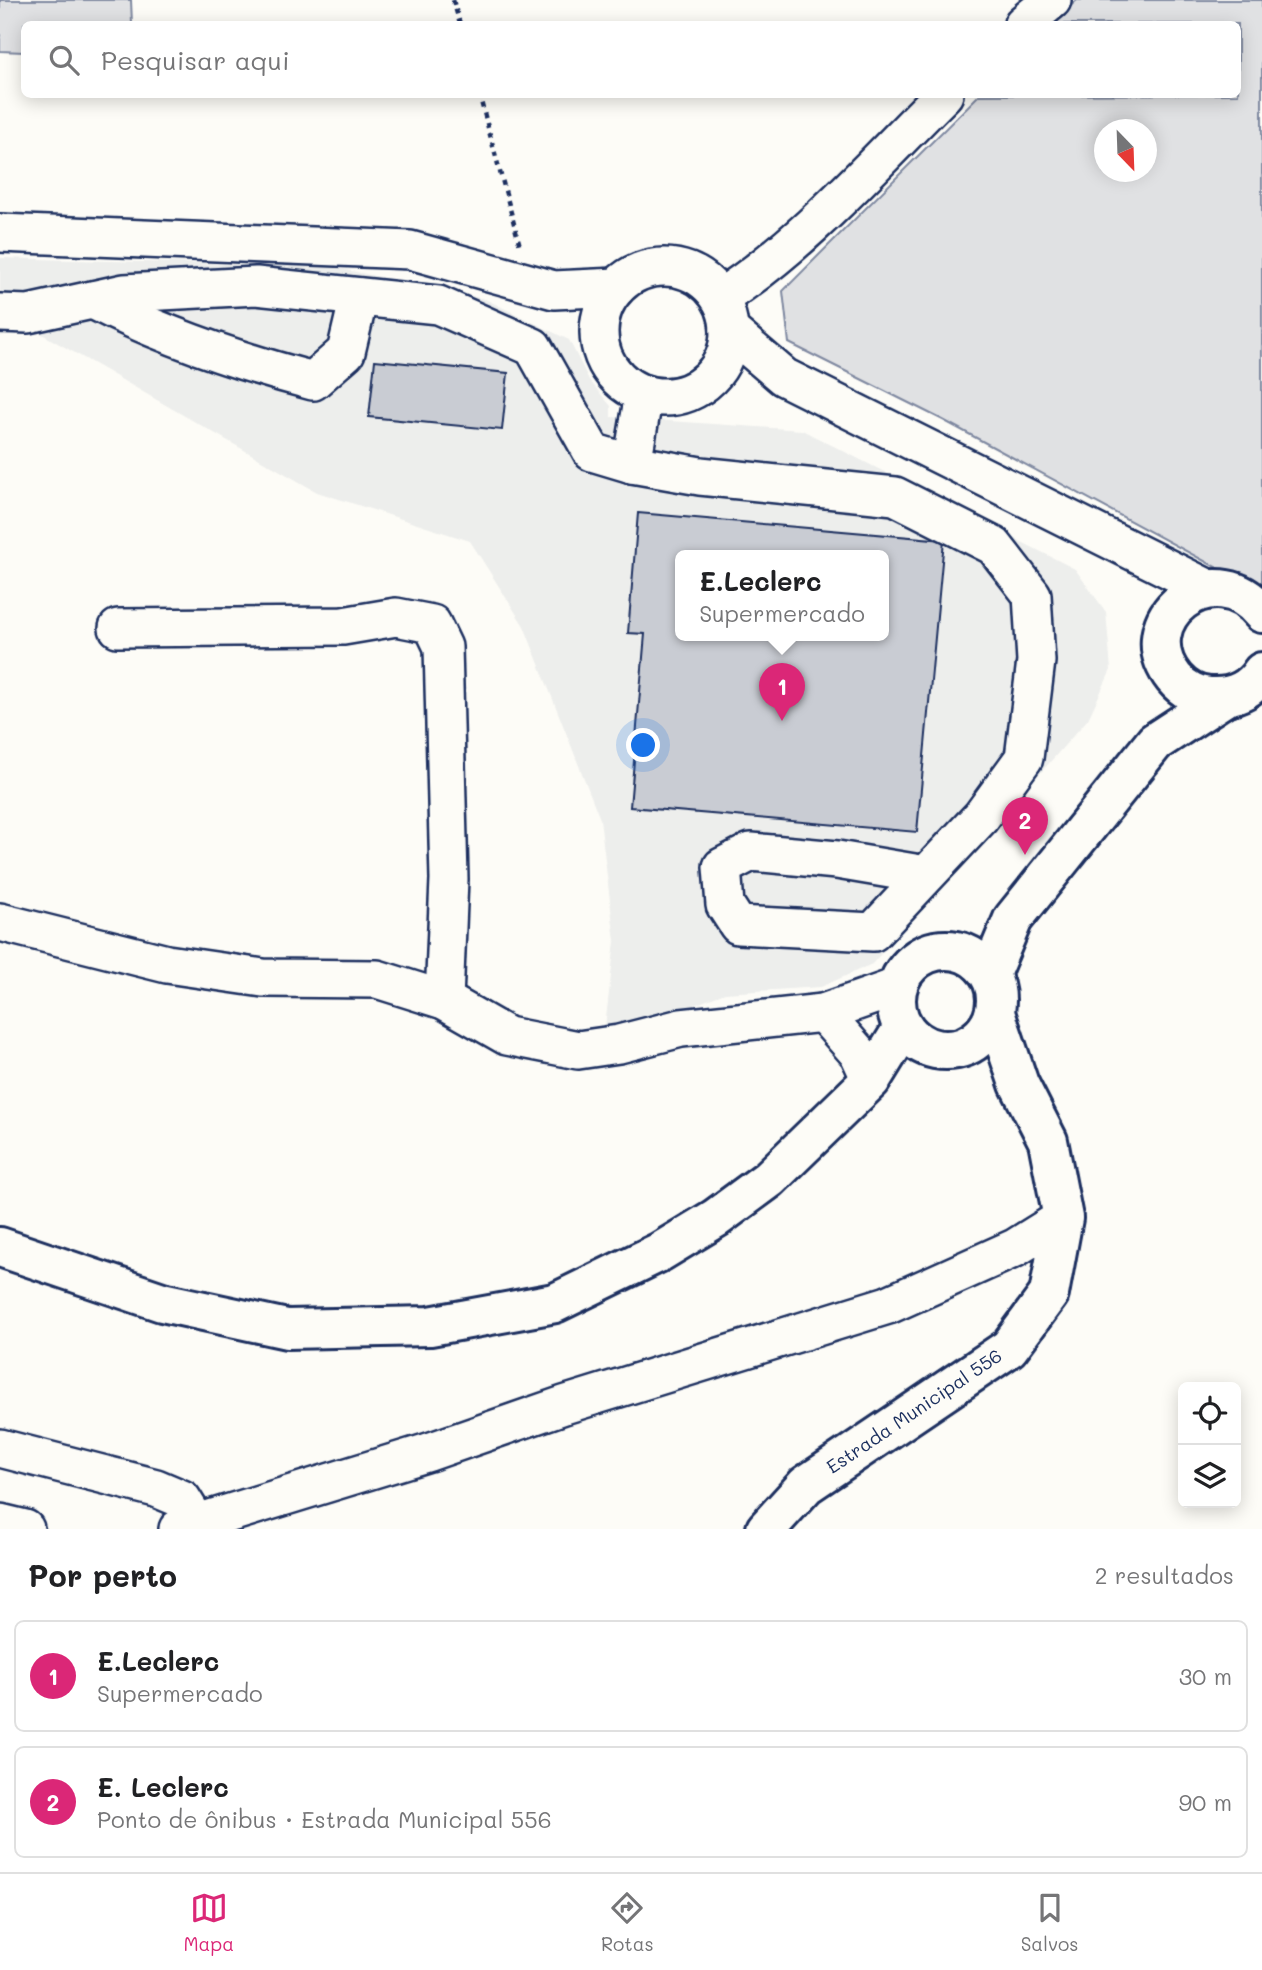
<!DOCTYPE html>
<html lang="pt">
<head>
<meta charset="utf-8">
<style>
  body { margin:0; font-family:Mali,sans-serif; background:#f2f2f2; color:#202124 }
  .controls { position:absolute; right:21px; bottom:21px; display:grid; overflow:hidden; border-radius:10px; box-shadow:0 4px 18px #0003 }
  .controls button { width:63px; height:63px; display:grid; place-items:center; padding:0; border:0; border-bottom:2px solid #e0e0e0; background:#fff; color:#202124; font:35px sans-serif }
  .compass { position:absolute; left:1094px; top:119px; width:63px; height:63px; border-radius:50%; background:#fff; box-shadow:0 4px 18px #0003; rotate:157deg }
  .you { position:absolute; left:644px; top:746px; width:24px; height:24px; margin:-18px; border:5px solid #fff; border-radius:50%; background:#1a73e8; box-shadow:0 0 0 10px #1a73e833 }
  .badge { display:grid; place-items:center; width:46px; height:46px; border-radius:50%; background:#db2777; color:#fff; font-size:23px; font-weight:700 }
  .pin { position:absolute; translate:-50% -58px; filter:drop-shadow(0 2px 4px #0008) }
  .pin::after { content:''; position:absolute; top:37px; width:24px; height:21px; background:inherit; clip-path:polygon(0 0,100% 0,50% 100%) }
  .popup { position:absolute; left:675px; top:550px; width:214px; height:91px; box-sizing:border-box; display:grid; place-content:center; border-radius:10px; background:#fff; filter:drop-shadow(0 2px 5px #0005); font-size:23px; white-space:nowrap; color:#757577 }
  .popup b { font-size:26px; color:#202124 }
  .popup::after { content:''; position:absolute; left:50%; top:100%; margin-left:-14px; border:14px solid transparent; border-top-color:#fff }
  .list { margin:0; padding:0; list-style:none }
  h2 { display:flex; justify-content:space-between; align-items:center; height:91px; margin:0; padding:0 28px; font-size:30px }
  h2 small { font-size:23px; font-weight:400; color:#757577 }
  .list li { display:grid; grid-template-columns:46px 1fr auto; gap:21px; align-items:center; box-sizing:border-box; height:112px; margin:0 14px 14px; padding:0 14px; border:2px solid #e0e0e0; border-radius:10px }
  .list b { display:block; font-size:26px; white-space:nowrap }
  .list p { margin:0; font-size:23px; white-space:nowrap; color:#757577 }
  .list em { font-size:23px; font-style:normal; color:#757577 }
  .icon { flex:none; width:38px; height:38px; fill:none; stroke:currentColor; stroke-width:2; stroke-linecap:round; stroke-linejoin:round }
  .map { position:relative; flex:none; width:1262px; height:1529px; overflow:hidden }
  .search { position:absolute; background:#fff; box-shadow:0 4px 18px #0003; left:21px; right:21px; top:21px; height:77px; display:flex; align-items:center; gap:18px; box-sizing:border-box; padding:0 24px; border-radius:10px; color:#757577; font-size:26px }
  .sheet { height:343px; background:#fff }
  nav { display:flex; justify-content:space-around; align-items:center; box-sizing:border-box; height:98px; border-top:2px solid #e0e0e0; background:#fff; font-size:19px; color:#757577 }
  nav a { display:grid; justify-items:center; gap:4px }
  nav .on { color:#db2777 }
  .map>svg:first-child { display:block }
  .built { fill:#edeeec; fill-rule:evenodd }
  .green { fill:#e0e1e3; stroke:#7e88a0; stroke-width:2; fill-rule:evenodd }
  .building { fill:#c9ccd3; stroke:#1b2f5e; stroke-width:2; fill-rule:evenodd }
  .lines { fill:none; stroke-linecap:round; stroke-linejoin:round }
  .minor-casing { stroke:#1b2f5e; stroke-width:42 }
  .major-casing { stroke:#1b2f5e; stroke-width:44 }
  .path { stroke:#1b2f5e; stroke-width:4.5; stroke-dasharray:5 5; stroke-linecap:butt }
  .minor { stroke:#fdfcf7; stroke-width:37 }
  .major { stroke:#fdfcf7; stroke-width:38 }
  .labels { text-anchor:middle; stroke-width:5; stroke-linejoin:round; paint-order:stroke }
  .street-label { font-size:19px; fill:#1b2f5e; stroke:#fdfcf7 }
</style>
</head>
<body>
<div class="map">
<svg width="1262" height="1529" viewBox="0 0 1262 1529">
  <rect width="100%" height="100%" fill="#fdfcf7"/>
  <filter id="ink" filterUnits="userSpaceOnUse"><feTurbulence type="fractalNoise" baseFrequency=".0143" numOctaves="2"/><feDisplacementMap in="SourceGraphic" scale="14" xChannelSelector="R" yChannelSelector="G"/><feConvolveMatrix kernelMatrix="1 2 1 2 8 2 1 2 1" color-interpolation-filters="sRGB"/></filter>
  <g filter="url(#ink)">
    <path class="built" d="M 0,258 L 332,267 L 485,299 L 569,340 L 589,380 L 611,406 L 611,417 L 802,430 L 1075,569 L 1106,612 L 1111,670 L 1088,719 L 872,964 L 821,987 L 725,993 L 643,1025 L 605,1027 L 615,941 L 600,819 L 524,626 L 470,541 L 317,492 L 35,330 L 0,336 ZM 680,555 L 884,555 L 884,635 L 680,635 Z"/>
    <g class="green">
      <polygon points="0,0 131,0 132,24 24,24 24,52 0,51"/>
      <path d="M 1077,0 L 1262,0 L 1262,592 L 943,420 L 789,343 L 783,291 L 979,95 L 1238,94 L 1238,24 L 1051,24 ZM 1104,130 L 1146,130 L 1146,172 L 1104,172 Z"/>
    </g>
    <g class="building">
      <polygon points="375,360 508,373 502,430 369,417"/>
      <path d="M 638,513 L 944,540 L 917,832 L 630,807 L 645,634 L 628,633 ZM 680,555 L 884,555 L 884,635 L 680,635 Z"/>
    </g>
    <g class="lines">
      <defs>
        <g id="minor">
          <polyline points="1023,24 1052,0"/>
          <polyline points="0,233 410,250 554,290 617,287"/>
          <circle cx="664" cy="332" r="65"/>
          <path d="M 720,298 C 804,244 873,164 944,94"/>
          <path d="M 93,300 C 163,336 237,361 313,381 L 346,352 L 359,297"/>
          <polyline points="0,313 28,314 124,293 256,286 438,305 533,347 592,452 632,464 700,476 895,496 994,546 1032,595 1036,661 1024,758 981,817 873,932 738,925 725,905 722,867 751,852 837,860 926,875"/>
          <polyline points="729,330 784,377 1209,589"/>
          <polyline points="632,464 644,394"/>
          <polyline points="118,628 343,626 396,617 432,624 443,647 449,879 444,1000"/>
          <polyline points="0,922 167,964 263,978 377,979 444,1000 507,1036 578,1050 619,1044 681,1028 823,1013 897,987"/>
          <polyline points="823,1013 859,1054 871,1080"/>
          <polyline points="0,1448 156,1488 182,1499 197,1523"/>
          <polyline points="0,1523 25,1529"/>
          <polyline points="178,1529 429,1452 564,1405 888,1305 1015,1248 1063,1218"/>
        </g>
        <g id="major">
          <path d="M 1262,613 C 1213,552 1128,620 1174,678 C 1183,689 1197,697 1211,697 C 1232,698 1251,690 1262,672"/>
          <circle cx="946" cy="1000" r="50"/>
          <polyline points="990,974 1013,919 1155,742 1224,697"/>
          <polyline points="0,1247 162,1302 287,1329 430,1326 555,1303 660,1252 716,1218 769,1179 871,1080 903,1028"/>
          <polyline points="766,1529 806,1485 1009,1348 1049,1294 1063,1218 1048,1141 1019,1084 995,1013"/>
        </g>
      </defs>
      <use href="#minor" class="minor-casing"/>
      <use href="#major" class="major-casing"/>
      <g class="path">
        <polyline points="453,0 460,24"/>
        <polyline points="479,94 520,246"/>
      </g>
      <use href="#minor" class="minor"/>
      <use href="#major" class="major"/>
    </g>
  </g>
  <g class="labels">
    <g class="street-label">
      <text transform="translate(914 1411) rotate(-34)" y="7">Estrada Municipal 556</text>
    </g>
  </g>
</svg>
<div class="controls">
<button><svg class="icon" aria-label="locate" viewBox="0 0 24 24"><circle cx="12" cy="12" r="6"/><path d="M12 2v4M12 18v4M2 12h4M18 12h4"/></svg></button>
<button><svg class="icon" aria-label="layers" viewBox="0 0 24 24"><path d="M12 4l9 5-9 5-9-5zM3 14l9 5 9-5"/></svg></button>
</div>
<svg class="compass" viewBox="-18 -18 36 36"><path d="M0-13l5 13h-10z" fill="#e53935"/><path d="M0 13l5-13h-10z" fill="#757577"/></svg>
<div class="you"></div>
<div class="pin badge" style="left:782px;top:721px">1</div>
<div class="popup"><b>E.Leclerc</b>Supermercado</div>
<div class="pin badge" style="left:1025px;top:855px">2</div>
<div class="search"><svg class="icon" aria-label="search" viewBox="0 0 24 24"><circle cx="10" cy="10" r="6"/><path d="M15 15l6 6"/></svg>Pesquisar aqui</div>
</div>
<section class="sheet">
<h2>Por perto<small>2 resultados</small></h2>
<ul class="list">
<li><span class="badge">1</span><div><b>E.Leclerc</b><p>Supermercado</p></div><em>30 m</em></li>
<li><span class="badge">2</span><div><b>E. Leclerc</b><p>Ponto de ônibus · Estrada Municipal 556</p></div><em>90 m</em></li>
</ul>
</section>
<nav>
<a class="on"><svg class="icon" aria-label="map" viewBox="0 0 24 24"><path d="M3 6l6-2 6 2 6-2v14l-6 2-6-2-6 2zM9 4v14M15 6v14"/></svg>Mapa</a>
<a><svg class="icon" aria-label="directions" viewBox="0 0 24 24"><path d="M12 3l9 9-9 9-9-9zM9 14v-3h6M13 9l2 2-2 2"/></svg>Rotas</a>
<a><svg class="icon" aria-label="saved" viewBox="0 0 24 24"><path d="M7 4h10v16l-5-4-5 4z"/></svg>Salvos</a>
</nav>
</body>
</html>
